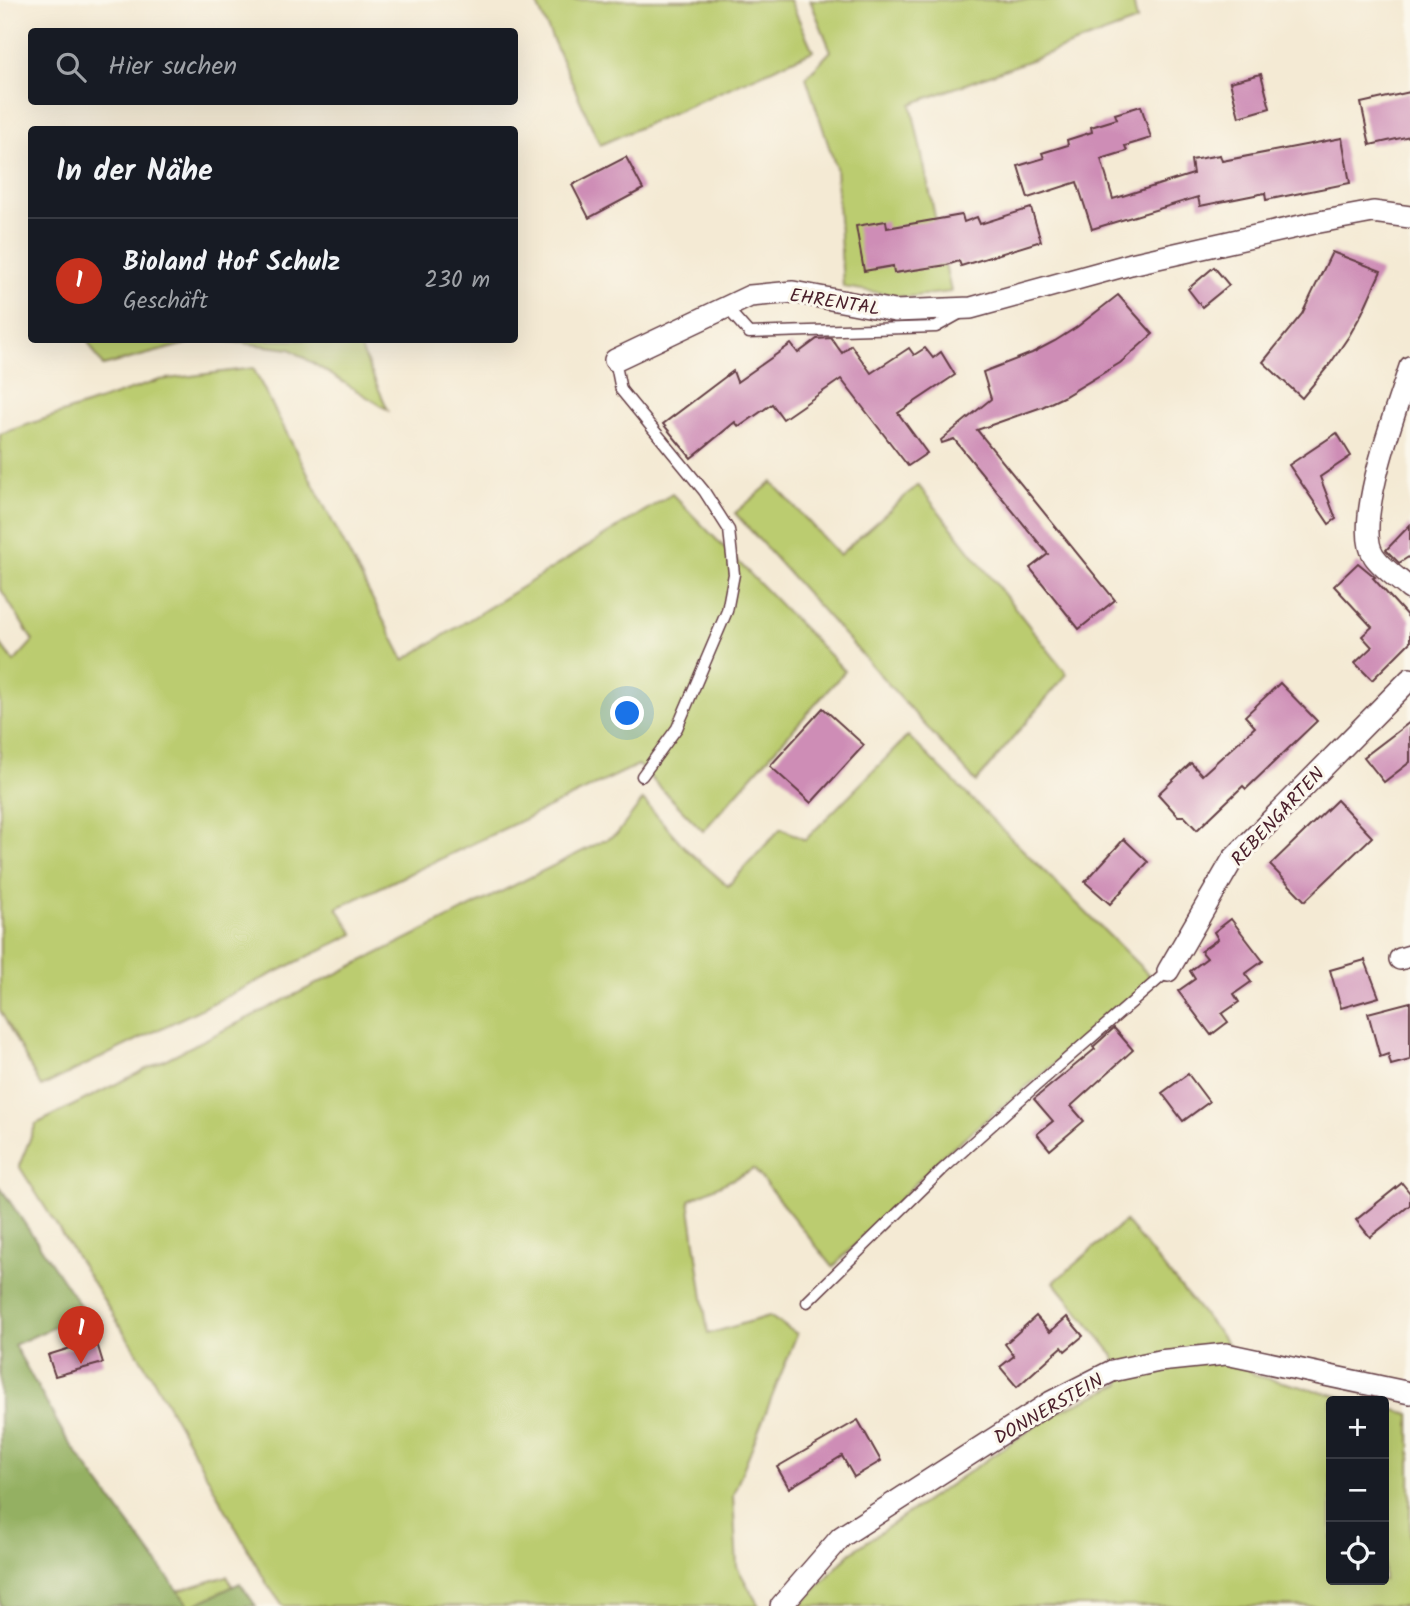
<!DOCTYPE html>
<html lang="de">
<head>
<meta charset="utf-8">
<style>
  body { margin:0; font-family:Kalam,sans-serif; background:#20242c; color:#f1f3f6 }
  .controls { position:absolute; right:21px; bottom:21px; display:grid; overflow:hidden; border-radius:7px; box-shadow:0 7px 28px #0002 }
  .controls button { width:63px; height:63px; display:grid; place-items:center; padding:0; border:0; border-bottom:2px solid #363941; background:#171b24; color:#f1f3f6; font:35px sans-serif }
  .you { position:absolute; left:628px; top:714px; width:24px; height:24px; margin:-18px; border:5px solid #fff; border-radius:50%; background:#1a73e8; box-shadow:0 0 0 10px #1a73e833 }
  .badge { display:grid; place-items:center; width:46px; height:46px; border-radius:50%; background:#c8321e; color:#fff; font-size:23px; font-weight:700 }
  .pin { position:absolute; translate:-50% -58px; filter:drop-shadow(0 2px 4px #0008) }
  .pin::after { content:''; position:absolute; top:37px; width:24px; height:21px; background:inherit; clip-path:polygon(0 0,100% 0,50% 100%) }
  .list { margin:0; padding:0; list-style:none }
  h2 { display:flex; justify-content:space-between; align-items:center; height:91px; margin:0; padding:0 28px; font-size:30px }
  h2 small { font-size:23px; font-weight:400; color:#9ea1a6 }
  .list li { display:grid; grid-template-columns:46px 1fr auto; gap:21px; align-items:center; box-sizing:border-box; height:126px; padding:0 28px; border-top:2px solid #363941 }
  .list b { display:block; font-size:26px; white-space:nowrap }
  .list p { margin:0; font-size:23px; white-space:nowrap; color:#9ea1a6 }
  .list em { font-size:23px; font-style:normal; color:#9ea1a6 }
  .icon { flex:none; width:38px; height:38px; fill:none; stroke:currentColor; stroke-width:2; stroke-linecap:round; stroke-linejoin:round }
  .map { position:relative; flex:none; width:1410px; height:1606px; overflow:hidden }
  .search { position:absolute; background:#171b24; box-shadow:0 7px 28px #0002; left:28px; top:28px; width:490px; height:77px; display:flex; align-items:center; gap:18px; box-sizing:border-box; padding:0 24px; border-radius:7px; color:#9ea1a6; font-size:26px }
  .panel { position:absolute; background:#171b24; box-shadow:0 7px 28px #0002; left:28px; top:126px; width:490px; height:217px; border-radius:7px }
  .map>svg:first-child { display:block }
  .green { fill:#bbcc6f; stroke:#82764d; stroke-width:2 }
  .forest { fill:#94b062; stroke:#6f6846; stroke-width:2 }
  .building { fill:#ce8db6 }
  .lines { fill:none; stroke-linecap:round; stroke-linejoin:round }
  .lane-casing { stroke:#643d44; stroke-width:13 }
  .street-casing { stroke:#643d44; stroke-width:24 }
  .lane { stroke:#fff; stroke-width:10 }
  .street { stroke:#fff; stroke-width:21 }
  .labels { text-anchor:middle; stroke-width:6; stroke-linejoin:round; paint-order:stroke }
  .street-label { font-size:19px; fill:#4a1f2b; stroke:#fbf7ec }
</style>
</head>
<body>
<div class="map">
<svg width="1410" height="1606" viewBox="0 0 1410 1606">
  <rect width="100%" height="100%" fill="#fbf7ec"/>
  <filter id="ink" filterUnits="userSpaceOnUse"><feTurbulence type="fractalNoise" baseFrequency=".0143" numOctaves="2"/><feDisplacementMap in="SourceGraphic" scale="14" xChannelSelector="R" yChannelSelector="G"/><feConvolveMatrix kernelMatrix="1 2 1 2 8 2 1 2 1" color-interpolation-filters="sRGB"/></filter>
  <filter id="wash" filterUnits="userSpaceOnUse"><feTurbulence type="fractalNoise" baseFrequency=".00686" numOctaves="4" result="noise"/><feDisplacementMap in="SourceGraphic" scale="28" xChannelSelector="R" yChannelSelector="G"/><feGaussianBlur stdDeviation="1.57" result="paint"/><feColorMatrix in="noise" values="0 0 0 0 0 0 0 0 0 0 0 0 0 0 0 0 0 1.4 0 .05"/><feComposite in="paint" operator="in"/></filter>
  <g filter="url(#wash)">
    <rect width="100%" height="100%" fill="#f4ead4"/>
    <g class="green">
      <polygon points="535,0 790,0 813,51 600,145"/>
      <polygon points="810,0 1133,0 1137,21 911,104 951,292 906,297 843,287 836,168 806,77 831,51"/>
      <polygon points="87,340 201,340 103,366"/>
      <polygon points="218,340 357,340 388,410 290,349"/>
      <polygon points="253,368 404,660 672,494 845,671 703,831 638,765 337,908 354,934 41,1087 0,1010 0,643 14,662 33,641 0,588 0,434 160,380"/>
      <polygon points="772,482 839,555 918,485 1067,674 976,782 735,513"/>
      <polygon points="908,736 1155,981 943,1155 833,1267 754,1169 689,1200 708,1334 769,1316 797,1334 733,1495 737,1567 759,1606 283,1606 267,1584 151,1375 19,1166 36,1124 617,834 643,800 687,850 728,886 781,828 805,840"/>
      <polygon points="1125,1221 1254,1375 1359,1401 1331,1401 1331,1580 1384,1580 1384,1407 1410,1414 1410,1606 800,1606 850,1553 1055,1413 1121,1384 1113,1354 1054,1282"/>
      <polygon points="227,1576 243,1606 128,1606"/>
    </g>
    <g class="forest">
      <polygon points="0,1187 85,1313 14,1345 66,1438 189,1606 0,1606"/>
      <polygon points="240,1583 256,1606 192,1606"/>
    </g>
    <g id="blocks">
      <g class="building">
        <polygon points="1261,74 1270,108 1239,117 1230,82"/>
        <polygon points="1410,92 1410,136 1370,145 1361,103"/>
        <polygon points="1141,106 1151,138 1125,146 1127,151 1101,159 1113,199 1193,174 1191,160 1220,155 1222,161 1342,138 1350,183 1266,200 1265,193 1200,206 1198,197 1092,229 1077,182 1028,198 1018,166 1044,158 1042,153 1068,145 1067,140 1092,132 1091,127 1117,119 1115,114"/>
        <polygon points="626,157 643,189 589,218 572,185"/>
        <polygon points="1031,208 1041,241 961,266 959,261 947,265 894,273 893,266 864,271 856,226 886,221 887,228 962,215 964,222 977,217 980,224"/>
        <polygon points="1332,252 1381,271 1362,313 1349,336 1330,364 1302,398 1263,362 1302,314"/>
        <polygon points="1214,267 1229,285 1202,307 1188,289"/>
        <polygon points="1118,295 1153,334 1120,363 1065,396 1042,407 977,430 1115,600 1079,629 1030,568 1048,554 954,439 942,443 941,440 991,399 983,372 1032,353 1055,341 1077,327"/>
        <polygon points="831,338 842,353 851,345 871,373 909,348 914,355 925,348 933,358 941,352 955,375 898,413 927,453 908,466 841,379 783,419 772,404 739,427 735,422 691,458 663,424 733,371 737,382 791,344 798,353 817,339"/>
        <polygon points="1337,433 1351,456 1320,477 1336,519 1329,524 1289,465"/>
        <polygon points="1410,525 1410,556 1399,563 1386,550"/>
        <polygon points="1358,563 1375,577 1373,578 1410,619 1410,642 1372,680 1355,663 1372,647 1362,636 1372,627 1334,586"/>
        <polygon points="1280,683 1317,721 1246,789 1243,786 1197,830 1184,816 1178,816 1158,794 1191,763 1202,775 1255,727 1245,716"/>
        <polygon points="823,708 864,745 811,803 770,766"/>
        <polygon points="1410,722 1410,762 1384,782 1364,757"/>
        <polygon points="1337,800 1372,837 1305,901 1270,865"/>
        <polygon points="1124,839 1148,862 1110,904 1085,882"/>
        <polygon points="1231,919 1263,961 1245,974 1251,982 1234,994 1239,1002 1222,1014 1228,1022 1211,1035 1178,991 1195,979 1190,971 1207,958 1201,951 1218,939 1214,932"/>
        <polygon points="1365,960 1379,997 1341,1008 1330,970"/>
        <polygon points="1410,1002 1410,1060 1391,1065 1388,1054 1380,1057 1368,1013"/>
        <polygon points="1114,1028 1133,1050 1071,1106 1084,1121 1050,1150 1037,1134 1053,1121 1034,1099 1095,1049 1093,1047"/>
        <polygon points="1188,1074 1209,1102 1183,1121 1162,1093"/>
        <polygon points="1402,1183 1410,1193 1410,1205 1370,1237 1356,1220"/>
        <polygon points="1036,1316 1050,1332 1067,1317 1083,1336 1065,1351 1062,1347 1017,1387 1000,1367 1014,1356 1005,1344"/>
        <polygon points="96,1340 103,1363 55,1376 48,1355"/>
        <polygon points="858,1420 881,1461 854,1477 842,1456 789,1488 777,1467"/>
      </g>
    </g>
  </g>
  <g filter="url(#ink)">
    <use href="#blocks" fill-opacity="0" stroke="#643d44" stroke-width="2"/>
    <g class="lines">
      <defs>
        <g id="lane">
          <polyline points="726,307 749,333 936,327 961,313"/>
          <polyline points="615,360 621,390 704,491 729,530 734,574 727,611 677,728 642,776"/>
          <polyline points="807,1302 942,1170 1030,1091 1168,971"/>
        </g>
        <g id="street">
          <polyline points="615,360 750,296 793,292 895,311 971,308 1131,264 1314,223 1373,212 1410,217"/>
          <path d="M 1410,367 C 1398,404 1352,524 1374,556 C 1382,568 1399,579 1410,589"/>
          <polyline points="1400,959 1410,956"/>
          <polyline points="1168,971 1233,859 1410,679"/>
          <polyline points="781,1606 841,1537 1051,1402 1112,1371 1159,1361 1226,1354 1410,1393"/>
        </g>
      </defs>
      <use href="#lane" class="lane-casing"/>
      <use href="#street" class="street-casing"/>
      <use href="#lane" class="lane"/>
      <use href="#street" class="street"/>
    </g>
  </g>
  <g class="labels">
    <g class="street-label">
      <text transform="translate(835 301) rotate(9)" y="7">EHRENTAL</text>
      <text transform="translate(1277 816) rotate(-47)" y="7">REBENGARTEN</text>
      <text transform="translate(1048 1408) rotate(-30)" y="7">DONNERSTEIN</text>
    </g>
  </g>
</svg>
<div class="controls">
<button>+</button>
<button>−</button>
<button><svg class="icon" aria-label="locate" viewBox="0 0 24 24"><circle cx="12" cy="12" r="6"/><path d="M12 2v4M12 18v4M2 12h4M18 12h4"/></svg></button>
</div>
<div class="you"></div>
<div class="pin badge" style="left:81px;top:1364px">1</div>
<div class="search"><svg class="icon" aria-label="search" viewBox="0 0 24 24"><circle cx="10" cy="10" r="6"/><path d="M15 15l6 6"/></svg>Hier suchen</div>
<section class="panel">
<h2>In der Nähe<small></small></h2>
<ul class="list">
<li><span class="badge">1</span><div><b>Bioland Hof Schulz</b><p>Geschäft</p></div><em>230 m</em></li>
</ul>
</section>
</div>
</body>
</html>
